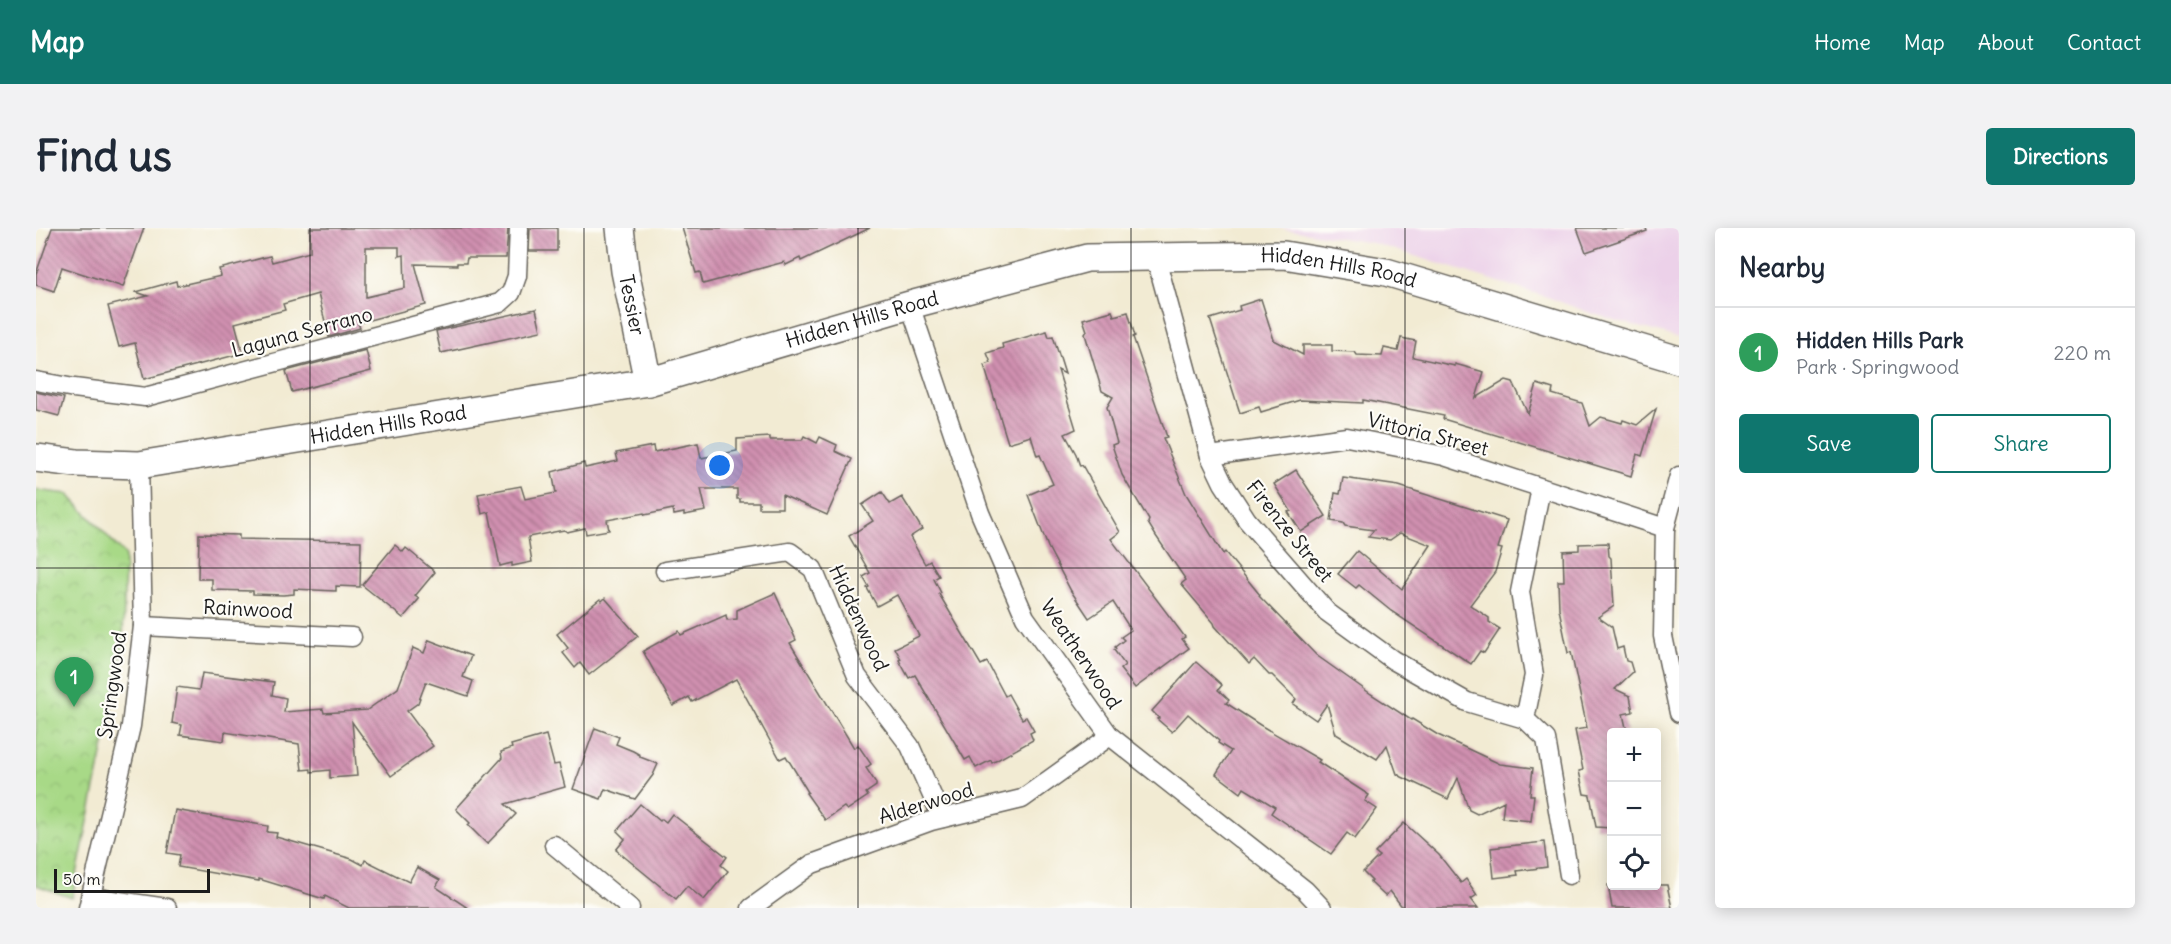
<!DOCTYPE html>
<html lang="en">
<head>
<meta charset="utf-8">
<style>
  body { margin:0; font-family:Delius,sans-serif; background:#f2f2f3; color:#1f2937 }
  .controls { position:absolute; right:18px; bottom:18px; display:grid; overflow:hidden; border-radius:6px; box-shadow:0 3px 15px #0003 }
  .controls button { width:54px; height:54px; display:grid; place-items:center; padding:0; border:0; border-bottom:2px solid #e0e1e3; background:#fff; color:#1f2937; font:30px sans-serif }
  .scale { position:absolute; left:18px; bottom:15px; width:156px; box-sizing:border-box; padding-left:6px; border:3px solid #1c1c1c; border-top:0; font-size:16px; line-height:21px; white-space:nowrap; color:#1c1c1c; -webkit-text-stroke:4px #fdfcf7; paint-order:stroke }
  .you { position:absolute; left:684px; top:238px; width:21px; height:21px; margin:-15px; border:4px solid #fff; border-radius:50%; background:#1a73e8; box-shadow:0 0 0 9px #1a73e833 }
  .badge { display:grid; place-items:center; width:39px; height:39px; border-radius:50%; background:#0f766e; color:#fff; font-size:20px; font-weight:700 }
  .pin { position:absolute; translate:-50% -50px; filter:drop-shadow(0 2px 3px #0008) }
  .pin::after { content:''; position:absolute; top:32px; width:21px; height:18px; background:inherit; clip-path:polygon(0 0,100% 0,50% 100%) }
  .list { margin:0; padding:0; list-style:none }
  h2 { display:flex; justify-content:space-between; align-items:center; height:78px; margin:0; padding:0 24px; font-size:26px }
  h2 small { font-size:20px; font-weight:400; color:#747a83 }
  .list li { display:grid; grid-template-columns:39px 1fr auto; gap:18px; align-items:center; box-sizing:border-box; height:90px; padding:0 24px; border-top:2px solid #e0e1e3 }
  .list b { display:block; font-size:22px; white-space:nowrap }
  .list p { margin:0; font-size:20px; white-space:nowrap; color:#747a83 }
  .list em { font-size:20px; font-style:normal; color:#747a83 }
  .actions { display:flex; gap:12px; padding:18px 24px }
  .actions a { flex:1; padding:14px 0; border:2px solid #0f766e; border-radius:6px; text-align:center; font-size:21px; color:#0f766e }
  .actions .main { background:#0f766e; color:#fff }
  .icon { flex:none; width:33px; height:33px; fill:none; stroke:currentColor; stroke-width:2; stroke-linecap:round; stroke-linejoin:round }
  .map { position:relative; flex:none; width:1643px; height:680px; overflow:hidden; border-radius:6px }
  header { display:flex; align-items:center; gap:36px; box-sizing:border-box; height:84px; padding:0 30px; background:#0f766e; color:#fff }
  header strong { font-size:28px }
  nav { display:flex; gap:33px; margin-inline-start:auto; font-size:21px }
  .intro { display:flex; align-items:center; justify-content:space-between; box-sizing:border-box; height:144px; padding:0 36px }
  h1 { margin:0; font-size:42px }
  .button { padding:15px 27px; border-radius:6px; background:#0f766e; color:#fff; font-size:21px; font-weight:700 }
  main { display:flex; gap:36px; padding:0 36px }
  aside { flex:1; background:#fff; border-radius:6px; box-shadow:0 3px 15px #0003 }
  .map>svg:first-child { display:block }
  .built { fill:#ecd1e9 }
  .park { fill:url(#park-crowns); stroke:#627a52; stroke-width:1.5 }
  .building { fill:url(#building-back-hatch); fill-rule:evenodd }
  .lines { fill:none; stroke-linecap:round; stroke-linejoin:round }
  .street-casing { stroke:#67645c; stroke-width:21 }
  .secondary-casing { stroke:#67645c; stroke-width:30 }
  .street { stroke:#fff; stroke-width:18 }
  .secondary { stroke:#fff; stroke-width:27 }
  .grid { fill:none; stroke:#1c1c1c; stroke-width:1.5; stroke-opacity:0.55 }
  .labels { text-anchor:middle; stroke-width:4.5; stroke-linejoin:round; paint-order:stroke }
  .street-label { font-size:20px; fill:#1c1c1c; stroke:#fdfcf7 }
</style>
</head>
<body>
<header>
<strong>Map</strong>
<nav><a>Home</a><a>Map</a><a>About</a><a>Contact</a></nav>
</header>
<div class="intro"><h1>Find us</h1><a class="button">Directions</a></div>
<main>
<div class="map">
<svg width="1643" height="680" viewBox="0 0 1643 680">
  <defs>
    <pattern id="park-crowns" width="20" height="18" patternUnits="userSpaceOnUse" patternTransform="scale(1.5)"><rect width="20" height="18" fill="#a8d987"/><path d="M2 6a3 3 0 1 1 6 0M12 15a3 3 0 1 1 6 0" fill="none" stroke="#90ba74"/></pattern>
    <pattern id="building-back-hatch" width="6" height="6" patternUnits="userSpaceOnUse" patternTransform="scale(1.5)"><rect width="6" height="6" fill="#d090b0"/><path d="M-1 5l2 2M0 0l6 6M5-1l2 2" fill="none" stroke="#a8758e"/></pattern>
  </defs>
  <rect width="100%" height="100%" fill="#fdfcf7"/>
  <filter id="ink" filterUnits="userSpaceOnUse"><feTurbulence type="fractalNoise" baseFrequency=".0167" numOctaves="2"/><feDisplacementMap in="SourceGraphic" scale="12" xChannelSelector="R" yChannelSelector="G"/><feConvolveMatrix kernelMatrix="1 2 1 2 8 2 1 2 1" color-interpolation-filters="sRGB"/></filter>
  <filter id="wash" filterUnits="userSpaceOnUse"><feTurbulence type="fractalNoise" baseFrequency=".008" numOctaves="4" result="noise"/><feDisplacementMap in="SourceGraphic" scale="24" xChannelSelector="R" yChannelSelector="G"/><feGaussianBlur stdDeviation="1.35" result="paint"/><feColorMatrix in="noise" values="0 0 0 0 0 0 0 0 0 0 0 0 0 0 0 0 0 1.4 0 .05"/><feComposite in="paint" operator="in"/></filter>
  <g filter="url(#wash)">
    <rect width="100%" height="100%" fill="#f2ebd3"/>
    <polygon class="built" points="1241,0 1643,0 1643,110 1557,86 1514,70 1337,15"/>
    <polygon class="park" points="0,262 32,266 89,327 87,416 72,498 36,670 0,657"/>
    <g id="blocks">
      <g class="building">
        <polygon points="16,0 108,0 87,59 26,39 18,63 0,57 0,46"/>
        <path d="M 274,0 L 472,0 L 470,30 L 431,30 L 430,35 L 421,35 L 421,37 L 379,36 L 390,77 L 322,95 L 324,100 L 293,109 L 282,66 L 247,76 L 249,82 L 199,95 L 207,125 L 108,151 L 99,115 L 83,119 L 72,78 L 112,68 L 100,64 L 140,53 L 141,58 L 185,48 L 183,41 L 234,28 L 236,34 L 274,24 ZM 330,19 L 363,19 L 363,28 L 368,27 L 369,60 L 330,69 Z"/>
        <polygon points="494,0 521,0 521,23 493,23"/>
        <polygon points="646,0 834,0 765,33 764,30 750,37 748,34 667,56 664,44 660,45"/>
        <polygon points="1541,0 1610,0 1611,3 1550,24"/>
        <polygon points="1225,71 1238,112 1267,127 1267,117 1296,117 1296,123 1319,124 1321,127 1346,128 1348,120 1362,123 1365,110 1380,113 1377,129 1419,138 1419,136 1448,144 1440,170 1470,152 1477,154 1492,186 1501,156 1517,161 1516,166 1546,175 1554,198 1565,189 1586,195 1587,192 1601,197 1620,181 1606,228 1601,226 1595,248 1407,191 1408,188 1327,172 1327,175 1264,172 1225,184 1223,179 1204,185 1174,91 1204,82 1203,78"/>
        <polygon points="500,81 505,103 405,125 400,103"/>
        <polygon points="1076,83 1078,88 1092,84 1099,108 1097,109 1131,209 1127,210 1150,266 1187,326 1189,324 1224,367 1223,368 1280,427 1335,466 1375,492 1376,491 1402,507 1464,536 1497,540 1494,567 1498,567 1495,593 1466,590 1468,573 1441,586 1433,582 1422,550 1412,571 1366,549 1361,546 1351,517 1341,531 1300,506 1291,476 1280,492 1257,476 1260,471 1236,447 1233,447 1218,431 1213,436 1179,398 1178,395 1145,356 1150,352 1120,308 1112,295 1113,292 1086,247 1076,217 1081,215 1071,179 1077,169 1066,163 1049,106 1051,103 1047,91"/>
        <polygon points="1011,103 1013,109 1017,108 1029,146 1022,142 1040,201 1029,206 1040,226 1044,238 1046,237 1084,304 1075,311 1149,409 1146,411 1153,420 1099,460 1084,441 1089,437 1078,422 1080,421 1079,419 1088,412 1085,409 1095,402 1077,374 1053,390 1035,363 1012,319 992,267 1017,256 1004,227 1001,228 995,208 972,215 948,137 955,135 951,125 967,120 966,116"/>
        <polygon points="330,122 335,143 256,164 250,143"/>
        <polygon points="0,164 28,170 23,188 0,182"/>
        <polygon points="768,208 781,215 784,209 801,217 799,223 816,231 791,287 746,267 746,280 723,280 723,274 704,274 704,271 701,271 701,261 665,261 670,283 648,287 648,285 638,287 637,281 609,287 608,285 571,292 573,302 550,306 549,300 531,304 528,302 492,309 496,334 476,338 476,335 464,338 453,284 446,286 442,266 485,258 489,271 520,265 516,244 548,235 549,240 582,233 580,225 617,218 618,224 662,215 665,230 701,223 701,211 734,209 734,212 766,212"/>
        <polygon points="1260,242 1290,288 1265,304 1252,284 1255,283 1238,256"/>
        <polygon points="1307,250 1363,258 1471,292 1462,320 1466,321 1459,344 1434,377 1453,390 1453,394 1464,401 1448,425 1444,423 1435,436 1355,383 1323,357 1320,360 1302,346 1321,323 1366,361 1395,317 1364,305 1354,312 1332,309 1338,302 1309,298 1307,295 1295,293 1299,265 1304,266"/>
        <polygon points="846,264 854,276 866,269 886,301 874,309 889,336 894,333 903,348 898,351 905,365 903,366 945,437 951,434 969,468 972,466 986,491 990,489 998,503 994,505 997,512 956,535 955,532 940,540 934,529 929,532 879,447 873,450 863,432 865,431 859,420 883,408 861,367 841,378 831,360 833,359 827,349 834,345 813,308 837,293 826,277"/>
        <polygon points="163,306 203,307 203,311 325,313 324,359 300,358 300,363 258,361 258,366 247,367 217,366 217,363 176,362 176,351 162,351"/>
        <polygon points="1572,315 1573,328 1575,330 1578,378 1562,389 1576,399 1581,421 1587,419 1590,433 1594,434 1597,444 1579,461 1594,468 1597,484 1587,486 1591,504 1575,504 1575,600 1560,599 1554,567 1548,566 1543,543 1547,542 1539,502 1551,500 1535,424 1532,425 1523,381 1522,353 1528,353 1527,323 1543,322 1543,316"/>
        <polygon points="359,317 367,324 370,320 399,344 379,368 383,371 367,390 326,357"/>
        <polygon points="739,365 760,412 754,415 818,520 822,517 835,536 830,540 840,555 840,558 830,565 832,568 811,582 808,579 789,592 770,565 772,564 750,528 744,531 700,451 656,474 653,469 637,478 607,423 643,403 645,407 690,387 691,392 701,391 701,382"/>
        <polygon points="569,370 602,408 553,447 544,435 539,440 527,425 532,420 521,406 564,371 566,373"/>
        <polygon points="393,412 435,428 427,449 437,453 432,468 390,454 382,475 371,483 397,518 355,548 316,494 321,548 294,550 294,542 275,544 275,541 266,542 263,516 189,504 188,513 144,507 146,497 136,495 141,459 163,462 166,445 238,454 236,467 250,470 248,484 287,481 288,485 331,482 362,460 377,420 388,425"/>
        <polygon points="1160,434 1186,457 1182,462 1193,472 1190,475 1224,497 1284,532 1282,534 1333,567 1329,573 1341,581 1319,611 1311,605 1295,626 1235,585 1239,579 1208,560 1205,565 1180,546 1195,523 1182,515 1183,513 1152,486 1136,504 1121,491 1123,490 1116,483"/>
        <polygon points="559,500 583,509 580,516 597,523 604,527 604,529 622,536 617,547 599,571 569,561 565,571 537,561"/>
        <polygon points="510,507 518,537 523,536 529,559 469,576 480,586 451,616 432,597 434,595 420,581 466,530 465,524 476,520 475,517"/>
        <polygon points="604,576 624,593 626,591 630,594 636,586 691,629 685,637 692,643 668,672 651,658 640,671 580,622 589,611 581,603"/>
        <polygon points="139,582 232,598 231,604 241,605 240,609 316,631 327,637 329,632 373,654 381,639 404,652 400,659 432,680 313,680 289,668 288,671 223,651 223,653 142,639 144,627 131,625"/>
        <polygon points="1368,595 1403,627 1425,655 1430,651 1441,667 1435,671 1442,680 1367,680 1354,663 1349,668 1334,654 1336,653 1327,644 1343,628 1339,625"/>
        <polygon points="1508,614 1511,639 1481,643 1482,647 1458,650 1455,620"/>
        <polygon points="1572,657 1631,657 1636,680 1576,680"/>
      </g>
    </g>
  </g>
  <g filter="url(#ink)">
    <use href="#blocks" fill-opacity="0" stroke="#67645c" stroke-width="1.5"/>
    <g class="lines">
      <defs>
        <g id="street">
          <polyline points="1120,30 1174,228 1187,255 1211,292 1291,384 1357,432 1431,474 1489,491 1510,511 1533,647"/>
          <polyline points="874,77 944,285 989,389 1074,508 1269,662 1286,680"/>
          <polyline points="0,153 38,160 109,169 464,75 475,65 481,48 483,0"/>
          <polyline points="1174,228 1311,209 1408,228 1629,300"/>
          <polyline points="1643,248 1629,300 1627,408 1643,485"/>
          <polyline points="629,343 754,324 777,341 821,448 874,518 906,590"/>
          <polyline points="107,398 316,409"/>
          <polyline points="1489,491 1498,447 1484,364 1505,260"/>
          <polyline points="518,617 594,680"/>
          <polyline points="54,669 131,680"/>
          <polyline points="52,680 95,498 107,398 103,237"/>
          <polyline points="715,680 776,636 895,593 986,571 1074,508"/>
        </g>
        <g id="secondary">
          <path id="s1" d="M 584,0 L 589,43 L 612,154"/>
          <path id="s2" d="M 0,230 L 40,235 L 103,237 L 612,154 L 874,77 L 1051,30 L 1248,27 L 1350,44 L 1643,132"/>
        </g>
      </defs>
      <use href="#street" class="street-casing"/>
      <use href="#secondary" class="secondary-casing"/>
      <use href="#street" class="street"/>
      <use href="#secondary" class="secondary"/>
    </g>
  </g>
  <path class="grid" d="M 274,0 L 274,680M 548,0 L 548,680M 822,0 L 822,680M 1095,0 L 1095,680M 1369,0 L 1369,680M 0,340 L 1643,340"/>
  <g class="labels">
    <g class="street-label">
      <text dy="7" stroke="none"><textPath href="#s2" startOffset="1328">Hidden Hills Road</textPath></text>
      <text dy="7" stroke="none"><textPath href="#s1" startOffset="78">Tessier</textPath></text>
      <text dy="7" stroke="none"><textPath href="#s2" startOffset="842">Hidden Hills Road</textPath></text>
      <text transform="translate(266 104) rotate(-15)" y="7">Laguna Serrano</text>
      <text dy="7" stroke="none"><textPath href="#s2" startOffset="356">Hidden Hills Road</textPath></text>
      <text transform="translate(1392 206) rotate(14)" y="7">Vittoria Street</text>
      <text transform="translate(1254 303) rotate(51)" y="7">Firenze Street</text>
      <text transform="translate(212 381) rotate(3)" y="7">Rainwood</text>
      <text transform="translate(823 390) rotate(65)" y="7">Hiddenwood</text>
      <text transform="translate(1045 426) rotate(56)" y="7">Weatherwood</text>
      <text transform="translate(76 457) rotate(-82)" y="7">Springwood</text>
      <text transform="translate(890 575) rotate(-17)" y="7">Alderwood</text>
    </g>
  </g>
</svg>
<div class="controls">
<button>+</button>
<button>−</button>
<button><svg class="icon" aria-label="locate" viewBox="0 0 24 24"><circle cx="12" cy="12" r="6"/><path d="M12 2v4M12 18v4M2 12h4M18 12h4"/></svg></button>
</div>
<div class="scale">50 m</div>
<div class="you"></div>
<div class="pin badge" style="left:38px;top:479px;background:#2e9e5b">1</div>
</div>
<aside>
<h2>Nearby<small></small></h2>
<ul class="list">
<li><span class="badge" style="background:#2e9e5b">1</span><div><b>Hidden Hills Park</b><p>Park · Springwood</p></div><em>220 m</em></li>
</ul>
<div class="actions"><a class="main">Save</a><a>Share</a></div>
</aside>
</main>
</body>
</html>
